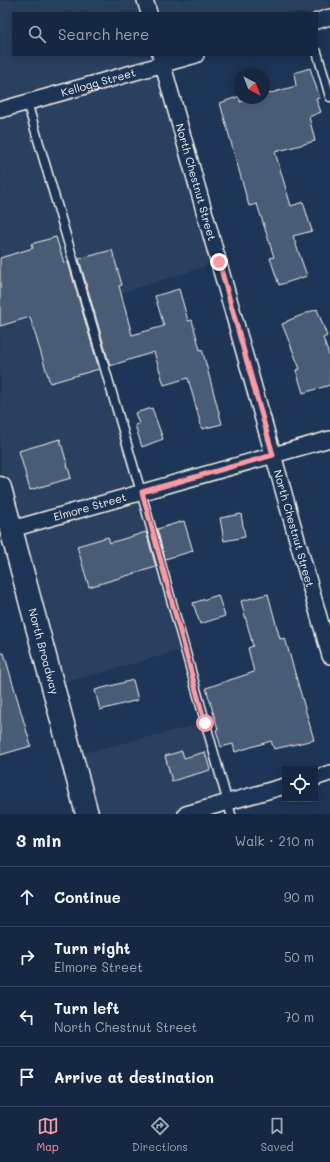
<!DOCTYPE html>
<html lang="en">
<head>
<meta charset="utf-8">
<style>
  body { margin:0; font-family:Mali,sans-serif; background:#23344c; color:#f1f3f6 }
  .controls { position:absolute; right:12px; bottom:12px; display:grid; overflow:hidden; border-radius:0px; box-shadow:0 2px 10px #0003 }
  .controls button { width:36px; height:36px; display:grid; place-items:center; padding:0; border:0; border-bottom:1px solid #35445a; background:#162841; color:#f1f3f6; font:20px sans-serif }
  .compass { position:absolute; left:234px; top:68px; width:36px; height:36px; border-radius:50%; background:#162841; box-shadow:0 2px 10px #0003; rotate:138deg }
  .stop { position:absolute; width:12px; height:12px; margin:-9px; border:3px solid #ff9aa2; border-radius:50%; background:#fff }
  .stop.end { background:#ff9aa2; border-color:#fff; box-shadow:0 1px 4px #0008 }
  .list { margin:0; padding:0; list-style:none }
  h2 { display:flex; justify-content:space-between; align-items:center; height:52px; margin:0; padding:0 16px; font-size:17px }
  h2 small { font-size:13px; font-weight:400; color:#9ea6b1 }
  .list li { display:grid; grid-template-columns:26px 1fr auto; gap:12px; align-items:center; box-sizing:border-box; height:60px; padding:0 16px; border-top:1px solid #35445a }
  .list b { display:block; font-size:15px; white-space:nowrap }
  .list p { margin:0; font-size:13px; white-space:nowrap; color:#9ea6b1 }
  .list em { font-size:13px; font-style:normal; color:#9ea6b1 }
  .icon { flex:none; width:22px; height:22px; fill:none; stroke:currentColor; stroke-width:2; stroke-linecap:round; stroke-linejoin:round }
  .map { position:relative; flex:none; width:330px; height:814px; overflow:hidden }
  .search { position:absolute; background:#162841; box-shadow:0 2px 10px #0003; left:12px; right:12px; top:12px; height:44px; display:flex; align-items:center; gap:10px; box-sizing:border-box; padding:0 14px; border-radius:0px; color:#9ea6b1; font-size:15px }
  .sheet { height:292px; background:#162841 }
  nav { display:flex; justify-content:space-around; align-items:center; box-sizing:border-box; height:56px; border-top:1px solid #35445a; background:#162841; font-size:11px; color:#9ea6b1 }
  nav a { display:grid; justify-items:center; gap:2px }
  nav .on { color:#ff9aa2 }
  .map>svg:first-child { display:block }
  .built { fill:#2a4060 }
  .building { fill:#485b74; stroke:#f4f1e8 }
  .lines { fill:none; stroke-linecap:round; stroke-linejoin:round }
  .lane-casing { stroke:#f4f1e8; stroke-width:11 }
  .street-casing { stroke:#f4f1e8; stroke-width:18 }
  .primary-casing { stroke:#f4f1e8; stroke-width:25 }
  .lane { stroke:#1d3557; stroke-width:8 }
  .street { stroke:#1d3557; stroke-width:15 }
  .primary { stroke:#1d3557; stroke-width:22 }
  .route { stroke:#ff9aa2; stroke-width:5 }
  .labels { text-anchor:middle; stroke-width:3; stroke-linejoin:round; paint-order:stroke }
  .street-label { font-size:11px; fill:#f4f1e8; stroke:#1d3557 }
</style>
</head>
<body>
<div class="map">
<svg width="330" height="814" viewBox="0 0 330 814">
  <rect width="100%" height="100%" fill="#1d3557"/>
  <filter id="ink" filterUnits="userSpaceOnUse"><feTurbulence type="fractalNoise" baseFrequency=".025" numOctaves="2"/><feDisplacementMap in="SourceGraphic" scale="8" xChannelSelector="R" yChannelSelector="G"/><feConvolveMatrix kernelMatrix="1 2 1 2 8 2 1 2 1" color-interpolation-filters="sRGB"/></filter>
  <g filter="url(#ink)">
    <g class="built">
      <polygon points="0,0 330,0 330,17 317,21 317,13 13,13 13,55 196,55 163,64 219,262 87,304 185,649 53,686 0,488"/>
      <polygon points="205,723 231,814 87,814 71,756"/>
    </g>
    <g class="building">
      <polygon points="310,68 320,98 316,99 321,112 309,117 315,141 275,152 291,206 303,202 312,231 293,236 307,276 279,285 270,258 274,257 257,204 249,206 220,103 240,96 240,102 253,98 264,98 264,95 296,86 294,73"/>
      <polygon points="56,237 64,263 68,262 99,369 50,383 30,317 0,326 0,258 33,248 31,244"/>
      <polygon points="112,250 122,285 119,286 132,335 164,326 155,296 179,289 188,321 192,320 200,350 202,349 222,424 202,429 188,378 164,385 154,352 110,366 79,259"/>
      <polygon points="317,309 327,336 323,338 330,358 330,385 303,393 296,370 300,369 282,324 287,322 287,321"/>
      <polygon points="152,408 163,439 142,447 135,425 139,424 135,413"/>
      <polygon points="60,439 71,478 30,490 19,451"/>
      <polygon points="241,514 245,537 224,541 220,518"/>
      <polygon points="184,521 193,551 165,559 157,529"/>
      <polygon points="146,532 156,567 89,587 77,546 108,537 110,543"/>
      <polygon points="268,594 280,639 285,638 314,740 274,749 271,741 235,752 233,744 221,747 216,730 218,729 206,688 254,672 248,648 253,646 241,601"/>
      <polygon points="218,595 225,616 200,624 193,603"/>
      <polygon points="0,653 4,653 31,746 0,755"/>
      <polygon points="133,680 138,700 100,710 95,690"/>
      <polygon points="182,751 184,758 205,752 210,770 172,781 165,756"/>
    </g>
    <g class="lines">
      <defs>
        <g id="lane">
          <polyline points="317,52 330,97"/>
          <polyline points="27,102 141,492 231,814"/>
        </g>
        <g id="street">
          <polyline points="145,0 149,13"/>
          <polyline points="317,21 330,17"/>
          <path id="s1" d="M 160,55 L 330,656"/>
          <path id="s2" d="M 0,110 L 196,55"/>
          <path id="s3" d="M 12,529 L 330,439"/>
          <polyline points="315,778 330,773"/>
          <polyline points="186,814 285,786"/>
        </g>
        <g id="primary">
          <path id="s4" d="M 0,488 L 87,814"/>
        </g>
      </defs>
      <use href="#lane" class="lane-casing"/>
      <use href="#street" class="street-casing"/>
      <use href="#primary" class="primary-casing"/>
      <use href="#lane" class="lane"/>
      <use href="#street" class="street"/>
      <use href="#primary" class="primary"/>
    </g>
  </g>
  <g class="lines" filter="url(#ink)">
    <polyline class="route" points="205,723 142,492 273,455 219,262"/>
  </g>
  <g class="labels">
    <g class="street-label">
      <text dy="4" stroke="none"><textPath href="#s2" startOffset="102">Kellogg Street</textPath></text>
      <text dy="4" stroke="none"><textPath href="#s1" startOffset="132">North Chestnut Street</textPath></text>
      <text dy="4" stroke="none"><textPath href="#s3" startOffset="81">Elmore Street</textPath></text>
      <text dy="4" stroke="none"><textPath href="#s1" startOffset="492">North Chestnut Street</textPath></text>
      <text dy="4" stroke="none"><textPath href="#s4" startOffset="169">North Broadway</textPath></text>
    </g>
  </g>
</svg>
<div class="controls">
<button><svg class="icon" aria-label="locate" viewBox="0 0 24 24"><circle cx="12" cy="12" r="6"/><path d="M12 2v4M12 18v4M2 12h4M18 12h4"/></svg></button>
</div>
<svg class="compass" viewBox="-18 -18 36 36"><path d="M0-13l5 13h-10z" fill="#e53935"/><path d="M0 13l5-13h-10z" fill="#9ea6b1"/></svg>
<div class="stop" style="left:205px;top:723px"></div>
<div class="stop end" style="left:219px;top:262px"></div>
<div class="search"><svg class="icon" aria-label="search" viewBox="0 0 24 24"><circle cx="10" cy="10" r="6"/><path d="M15 15l6 6"/></svg>Search here</div>
</div>
<section class="sheet">
<h2>3 min<small>Walk · 210 m</small></h2>
<ul class="list">
<li><svg class="icon" aria-label="ahead" viewBox="0 0 24 24"><path d="M12 20V5M6 11l6-6 6 6"/></svg><div><b>Continue</b></div><em>90 m</em></li>
<li><svg class="icon" aria-label="right" viewBox="0 0 24 24"><path d="M7 20v-9h11M14 6l5 5-5 5"/></svg><div><b>Turn right</b><p>Elmore Street</p></div><em>50 m</em></li>
<li><svg class="icon" aria-label="left" viewBox="0 0 24 24"><path d="M17 20v-9H6M10 6l-5 5 5 5"/></svg><div><b>Turn left</b><p>North Chestnut Street</p></div><em>70 m</em></li>
<li><svg class="icon" aria-label="arrive" viewBox="0 0 24 24"><path d="M6 21V4h12l-3 4 3 4H6"/></svg><div><b>Arrive at destination</b></div></li>
</ul>
</section>
<nav>
<a class="on"><svg class="icon" aria-label="map" viewBox="0 0 24 24"><path d="M3 6l6-2 6 2 6-2v14l-6 2-6-2-6 2zM9 4v14M15 6v14"/></svg>Map</a>
<a><svg class="icon" aria-label="directions" viewBox="0 0 24 24"><path d="M12 3l9 9-9 9-9-9zM9 14v-3h6M13 9l2 2-2 2"/></svg>Directions</a>
<a><svg class="icon" aria-label="saved" viewBox="0 0 24 24"><path d="M7 4h10v16l-5-4-5 4z"/></svg>Saved</a>
</nav>
</body>
</html>
